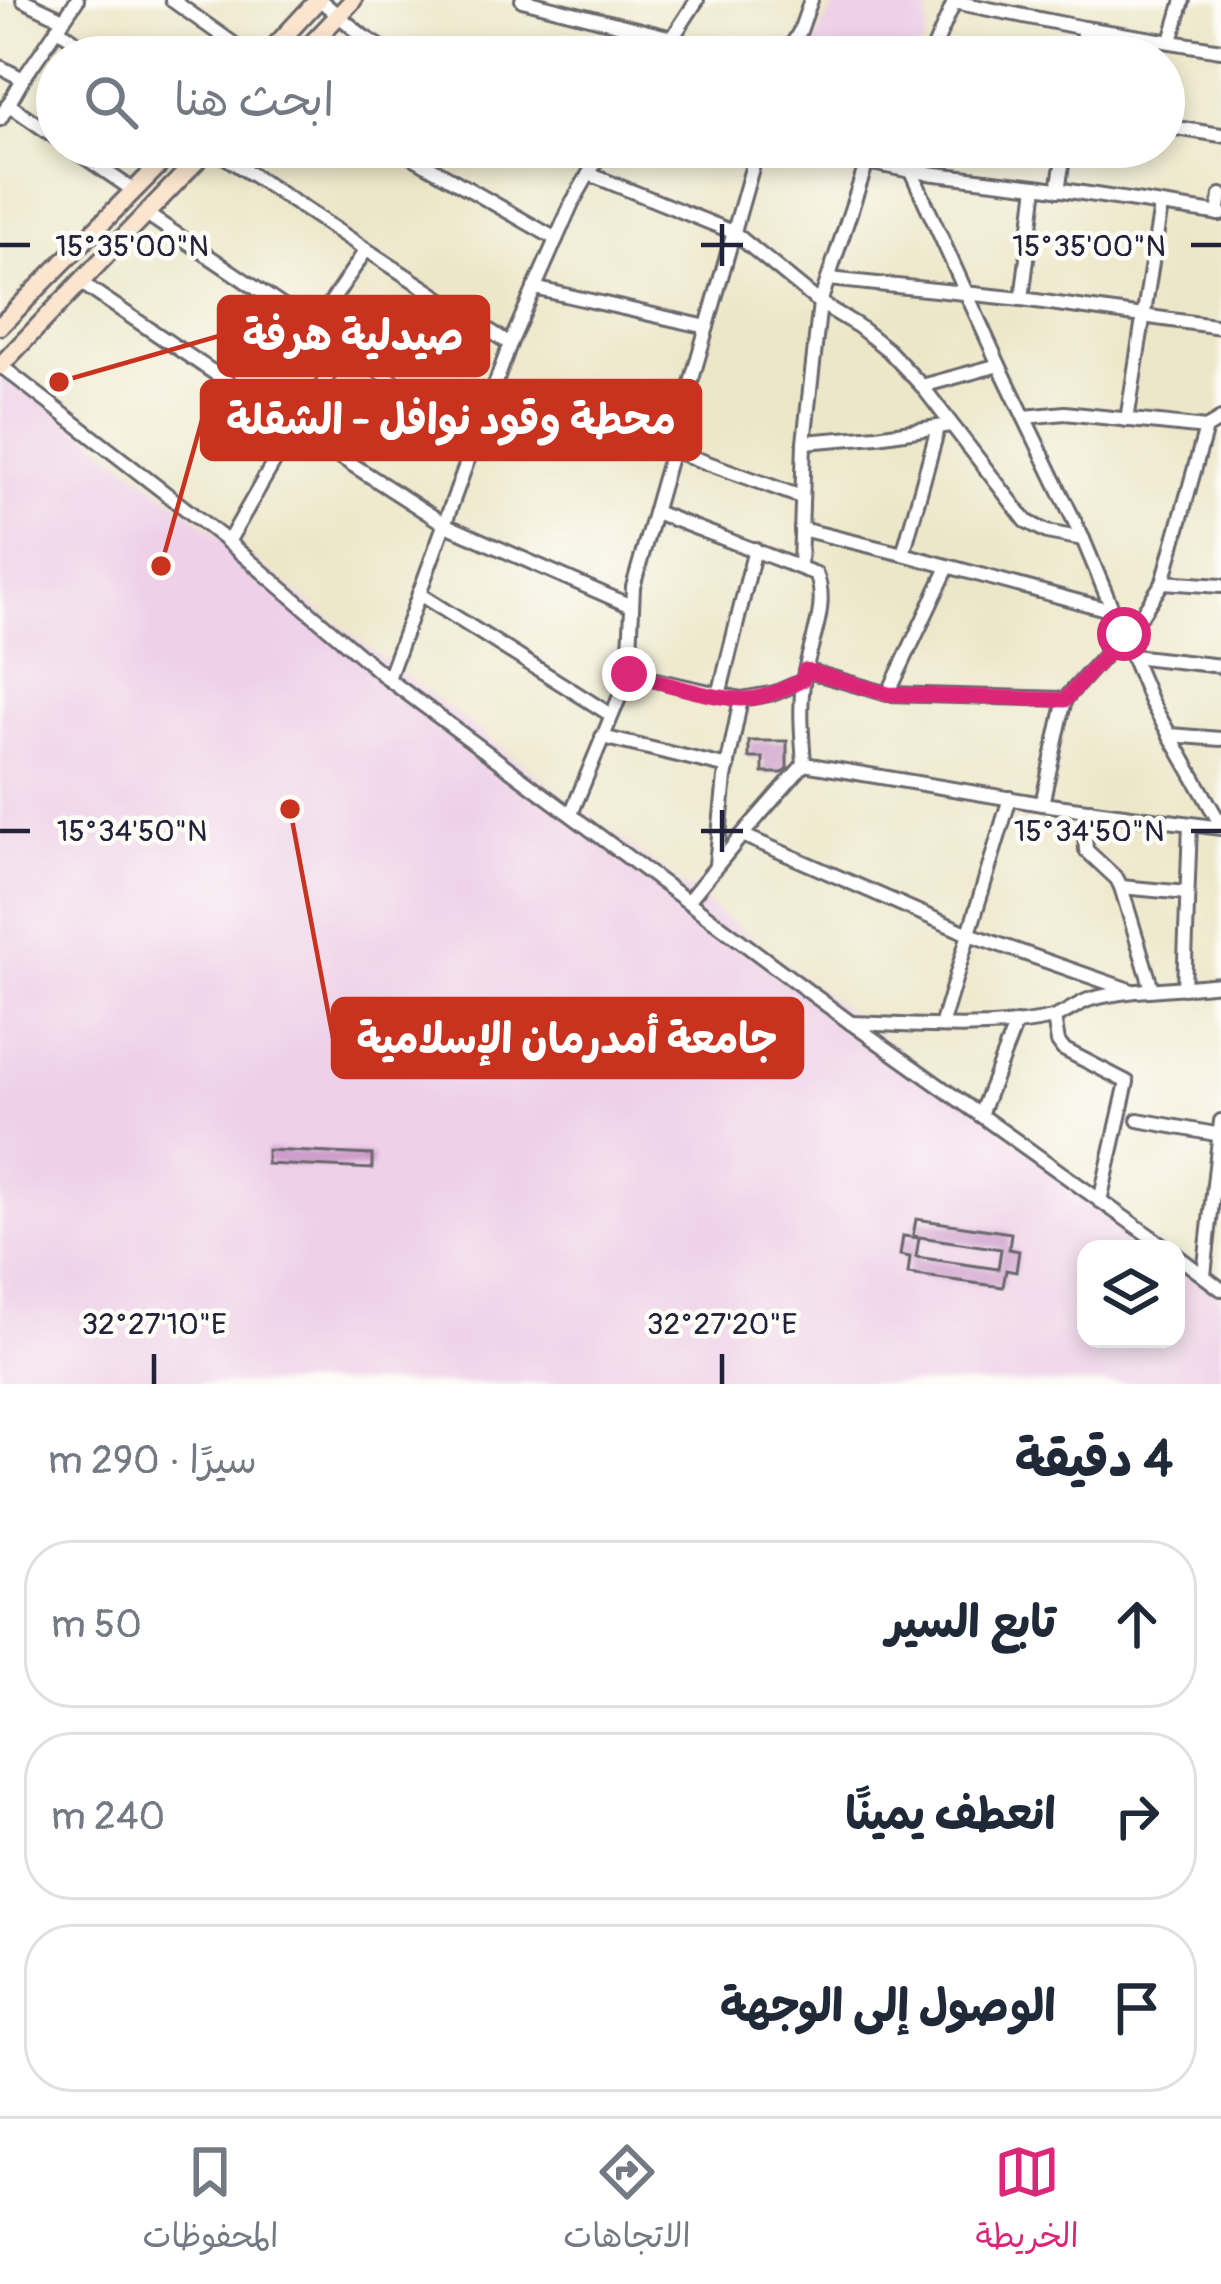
<!DOCTYPE html>
<html lang="ar">
<head>
<meta charset="utf-8">
<style>
  body { margin:0; font-family:Pangolin,"Playpen Sans Arabic",sans-serif; background:#f6f6f7; color:#1f2937; direction:rtl }
  .controls { position:absolute; right:36px; bottom:36px; display:grid; overflow:hidden; border-radius:24px; box-shadow:0 6px 18px #0003 }
  .controls button { width:108px; height:108px; display:grid; place-items:center; padding:0; border:0; border-bottom:3px solid #e0e1e3; background:#fff; color:#1f2937; font:60px sans-serif }
  .stop { position:absolute; width:36px; height:36px; margin:-27px; border:9px solid #db2777; border-radius:50%; background:#fff }
  .stop.end { background:#db2777; border-color:#fff; box-shadow:0 3px 12px #0008 }
  .list { margin:0; padding:0; list-style:none }
  h2 { display:flex; justify-content:space-between; align-items:center; height:156px; margin:0; padding:0 48px; font-size:51px }
  h2 small { font-size:39px; font-weight:400; color:#747a83 }
  .list li { display:grid; grid-template-columns:78px 1fr auto; gap:36px; align-items:center; box-sizing:border-box; height:168px; margin:0 24px 24px; padding:0 24px; border:3px solid #e0e1e3; border-radius:48px }
  .list b { display:block; font-size:45px; white-space:nowrap }
  .list em { font-size:39px; font-style:normal; color:#747a83 }
  .icon { flex:none; width:66px; height:66px; fill:none; stroke:currentColor; stroke-width:2; stroke-linecap:round; stroke-linejoin:round }
  .map { position:relative; flex:none; width:1221px; height:1384px; overflow:hidden; direction:ltr }
  .search { position:absolute; background:#fff; box-shadow:0 6px 18px #0003; left:36px; right:36px; top:36px; height:132px; display:flex; align-items:center; gap:30px; box-sizing:border-box; padding:0 42px; border-radius:66px; color:#747a83; font-size:45px }
  .sheet { height:732px; background:#fff }
  nav { display:flex; justify-content:space-around; align-items:center; box-sizing:border-box; height:168px; border-top:3px solid #e0e1e3; background:#fff; font-size:33px; color:#747a83 }
  nav a { display:grid; justify-items:center; gap:6px }
  nav .on { color:#db2777 }
  .map>svg:first-child { display:block }
  .built { fill:#eed0e8 }
  .building { fill:#ce9dca }
  .lines { fill:none; stroke-linecap:round; stroke-linejoin:round }
  .minor-casing { stroke:#69676d; stroke-width:18 }
  .secondary-casing { stroke:#69676d; stroke-width:22 }
  .minor { stroke:#fff; stroke-width:12 }
  .secondary { stroke:#fbe5cf; stroke-width:16 }
  .route { stroke:#db2777; stroke-width:15 }
  .ticks { fill:none; stroke:#22223b; stroke-width:4.5 }
  .ticks-label { font-size:30px; text-anchor:middle; fill:#22223b; stroke:#fdfcf7; stroke-width:9; stroke-linejoin:round; paint-order:stroke }
  .leader { fill:none; stroke:#c8321e; stroke-width:4.5 }
  .callout-dot { fill:#c8321e; stroke:#fdfcf7; stroke-width:4.5 }
  .callout { fill:#c8321e; stroke:#c8321e; stroke-width:4.5 }
  .callout-label { font-size:42px; text-anchor:middle; font-weight:bold; fill:#fff }
</style>
</head>
<body>
<div class="map">
<svg width="1221" height="1384" viewBox="0 0 1221 1384">
  <rect width="100%" height="100%" fill="#fdfcf7"/>
  <filter id="ink" filterUnits="userSpaceOnUse"><feTurbulence type="fractalNoise" baseFrequency=".00833" numOctaves="2"/><feDisplacementMap in="SourceGraphic" scale="24" xChannelSelector="R" yChannelSelector="G"/><feConvolveMatrix kernelMatrix="1 2 1 2 8 2 1 2 1" color-interpolation-filters="sRGB"/></filter>
  <filter id="wash" filterUnits="userSpaceOnUse"><feTurbulence type="fractalNoise" baseFrequency=".004" numOctaves="4" result="noise"/><feDisplacementMap in="SourceGraphic" scale="48" xChannelSelector="R" yChannelSelector="G"/><feGaussianBlur stdDeviation="2.7" result="paint"/><feColorMatrix in="noise" values="0 0 0 0 0 0 0 0 0 0 0 0 0 0 0 0 0 1.4 0 .05"/><feComposite in="paint" operator="in"/></filter>
  <g filter="url(#wash)">
    <rect width="100%" height="100%" fill="#ede7c9"/>
    <g class="built">
      <polygon points="838,0 923,0 927,3 928,33 918,57 805,57"/>
      <polygon points="0,368 1160,1249 1086,1249 1086,1339 1176,1339 1176,1261 1221,1295 1221,1384 0,1384"/>
    </g>
    <g id="blocks">
      <g class="building">
        <polygon points="749,741 787,741 787,768 782,773 763,773 763,758 749,758"/>
        <polygon points="267,1150 372,1155 372,1169 267,1164"/>
        <polygon points="916,1219 1011,1233 1009,1249 1019,1251 1016,1272 1006,1270 1003,1287 908,1274 910,1257 900,1255 903,1236 919,1238 916,1257 998,1269 1001,1249 913,1236"/>
      </g>
    </g>
  </g>
  <g filter="url(#ink)">
    <use href="#blocks" fill-opacity="0" stroke="#69676d" stroke-width="3"/>
    <g class="lines">
      <defs>
        <g id="minor">
          <polyline points="23,0 63,19"/>
          <polyline points="172,0 252,57"/>
          <polyline points="320,0 364,37 397,57"/>
          <polyline points="522,0 672,38"/>
          <polyline points="954,2 1084,28 1221,50"/>
          <polyline points="57,28 97,57"/>
          <polyline points="1171,41 1183,0"/>
          <polyline points="660,57 697,0"/>
          <polyline points="785,57 800,31 811,0"/>
          <polyline points="930,57 955,0"/>
          <polyline points="1079,57 1084,28"/>
          <polyline points="0,67 23,79"/>
          <polyline points="8,104 57,138"/>
          <polyline points="0,119 23,79 77,0"/>
          <polyline points="1164,126 1221,135"/>
          <polyline points="70,147 133,190"/>
          <polyline points="210,147 510,344"/>
          <polyline points="395,147 556,239"/>
          <polyline points="817,147 867,162 911,171 999,365 1083,539 1151,702 1221,825"/>
          <polyline points="885,166 890,147"/>
          <polyline points="911,171 1036,186 1221,214"/>
          <polyline points="589,174 733,232 820,303 858,326 888,350 922,386 1026,521 1047,532 1083,539"/>
          <polyline points="1058,190 1065,147"/>
          <polyline points="145,213 477,438"/>
          <polyline points="1218,214 1221,195"/>
          <polyline points="829,279 1022,299 1221,327"/>
          <polyline points="80,282 294,427 446,525 631,606"/>
          <polyline points="534,288 707,327"/>
          <polyline points="1022,299 1036,186"/>
          <polyline points="313,329 366,250"/>
          <polyline points="1,366 222,537 388,679 851,1023 1168,1249"/>
          <polyline points="922,386 999,365"/>
          <polyline points="489,402 672,450 801,497"/>
          <polyline points="1025,417 1065,413 1206,428"/>
          <polyline points="1127,420 1161,206"/>
          <polyline points="804,442 877,436 951,425"/>
          <path d="M 655,512 L 816,574 C 830,606 809,644 804,677 C 799,706 802,735 804,764"/>
          <polyline points="801,529 903,554 1113,611"/>
          <polyline points="228,542 294,427 345,350"/>
          <polyline points="903,554 938,428"/>
          <polyline points="800,567 804,442 820,303 867,162"/>
          <polyline points="1163,582 1221,586"/>
          <polyline points="419,594 611,715"/>
          <polyline points="1132,656 1221,666"/>
          <polyline points="805,670 888,694 1065,699"/>
          <polyline points="629,674 741,699 775,693 803,681"/>
          <polyline points="388,679 510,344 572,203 604,147"/>
          <polyline points="888,694 948,567"/>
          <polyline points="719,695 755,549"/>
          <polyline points="1170,735 1221,739"/>
          <polyline points="602,737 728,767"/>
          <polyline points="1042,804 1065,699 1142,614 1163,582 1206,428 1221,419"/>
          <polyline points="1090,810 1085,836 1086,850 1117,879 1121,887 1152,989"/>
          <polyline points="571,814 629,674 633,587 758,147"/>
          <polyline points="742,835 804,764 1042,804 1221,828"/>
          <polyline points="716,864 725,778 741,699"/>
          <polyline points="1121,887 1187,893"/>
          <polyline points="688,901 742,835 969,934 1132,991"/>
          <polyline points="1184,988 1190,824"/>
          <polyline points="1054,1018 1058,1042 1063,1049 1127,1082 1100,1201"/>
          <path d="M 851,1023 C 916,1025 985,1032 1048,1019 C 1064,1016 1075,1004 1091,999 C 1133,988 1178,989 1221,984"/>
          <polyline points="941,1026 1010,798"/>
          <polyline points="980,1115 1016,1023"/>
          <polyline points="1138,1120 1221,1135"/>
          <polyline points="1176,1255 1221,1289"/>
          <polyline points="1204,1275 1221,1121"/>
        </g>
        <g id="secondary">
          <polyline points="265,57 318,0"/>
          <polyline points="299,57 353,0"/>
          <polyline points="0,326 177,147"/>
          <polyline points="0,366 210,147"/>
        </g>
      </defs>
      <use href="#minor" class="minor-casing"/>
      <use href="#secondary" class="secondary-casing"/>
      <use href="#minor" class="minor"/>
      <use href="#secondary" class="secondary"/>
    </g>
  </g>
  <g class="lines" filter="url(#ink)">
    <path class="route" d="M 629,674 C 665,682 703,697 740,699 C 762,700 784,689 803,680 L 805,670 L 888,694 L 1065,700 L 1124,634"/>
  </g>
  <path class="ticks" d="M 722,224 L 722,266M 0,245 L 30,245M 701,245 L 743,245M 1191,245 L 1221,245M 722,810 L 722,852M 0,831 L 30,831M 701,831 L 743,831M 1191,831 L 1221,831M 154,1354 L 154,1384M 722,1354 L 722,1384"/>
  <g class="ticks-label">
    <text x="132" y="256">15°35'00"N</text>
    <text x="1089" y="256">15°35'00"N</text>
    <text x="132" y="841">15°34'50"N</text>
    <text x="1089" y="841">15°34'50"N</text>
    <text x="154" y="1334">32°27'10"E</text>
    <text x="722" y="1334">32°27'20"E</text>
  </g>
  <path class="leader" d="M59 382L219 336M161 566L202 420M290 809L333 1038"/>
  <g class="callout-dot">
    <circle cx="59" cy="382" r="12"/>
    <circle cx="161" cy="566" r="12"/>
    <circle cx="290" cy="809" r="12"/>
  </g>
  <g class="callout">
    <rect x="219" y="297" width="269" height="78" rx="12"/>
    <rect x="202" y="381" width="498" height="78" rx="12"/>
    <rect x="333" y="999" width="469" height="78" rx="12"/>
  </g>
  <g class="callout-label">
    <text x="353" y="350">صيدلية هرفة</text>
    <text x="451" y="434">محطة وقود نوافل - الشقلة</text>
    <text x="567" y="1053">جامعة أمدرمان الإسلامية</text>
  </g>
</svg>
<div class="controls">
<button><svg class="icon" aria-label="layers" viewBox="0 0 24 24"><path d="M12 4l9 5-9 5-9-5zM3 14l9 5 9-5"/></svg></button>
</div>
<div class="stop" style="left:1124px;top:634px"></div>
<div class="stop end" style="left:629px;top:674px"></div>
<div class="search"><svg class="icon" aria-label="search" viewBox="0 0 24 24"><circle cx="10" cy="10" r="6"/><path d="M15 15l6 6"/></svg>ابحث هنا</div>
</div>
<section class="sheet">
<h2>4 دقيقة<small>سيرًا · 290 m</small></h2>
<ul class="list">
<li><svg class="icon" aria-label="ahead" viewBox="0 0 24 24"><path d="M12 20V5M6 11l6-6 6 6"/></svg><div><b>تابع السير</b></div><em>50 m</em></li>
<li><svg class="icon" aria-label="right" viewBox="0 0 24 24"><path d="M7 20v-9h11M14 6l5 5-5 5"/></svg><div><b>انعطف يمينًا</b></div><em>240 m</em></li>
<li><svg class="icon" aria-label="arrive" viewBox="0 0 24 24"><path d="M6 21V4h12l-3 4 3 4H6"/></svg><div><b>الوصول إلى الوجهة</b></div></li>
</ul>
</section>
<nav>
<a class="on"><svg class="icon" aria-label="map" viewBox="0 0 24 24"><path d="M3 6l6-2 6 2 6-2v14l-6 2-6-2-6 2zM9 4v14M15 6v14"/></svg>الخريطة</a>
<a><svg class="icon" aria-label="directions" viewBox="0 0 24 24"><path d="M12 3l9 9-9 9-9-9zM9 14v-3h6M13 9l2 2-2 2"/></svg>الاتجاهات</a>
<a><svg class="icon" aria-label="saved" viewBox="0 0 24 24"><path d="M7 4h10v16l-5-4-5 4z"/></svg>المحفوظات</a>
</nav>
</body>
</html>
